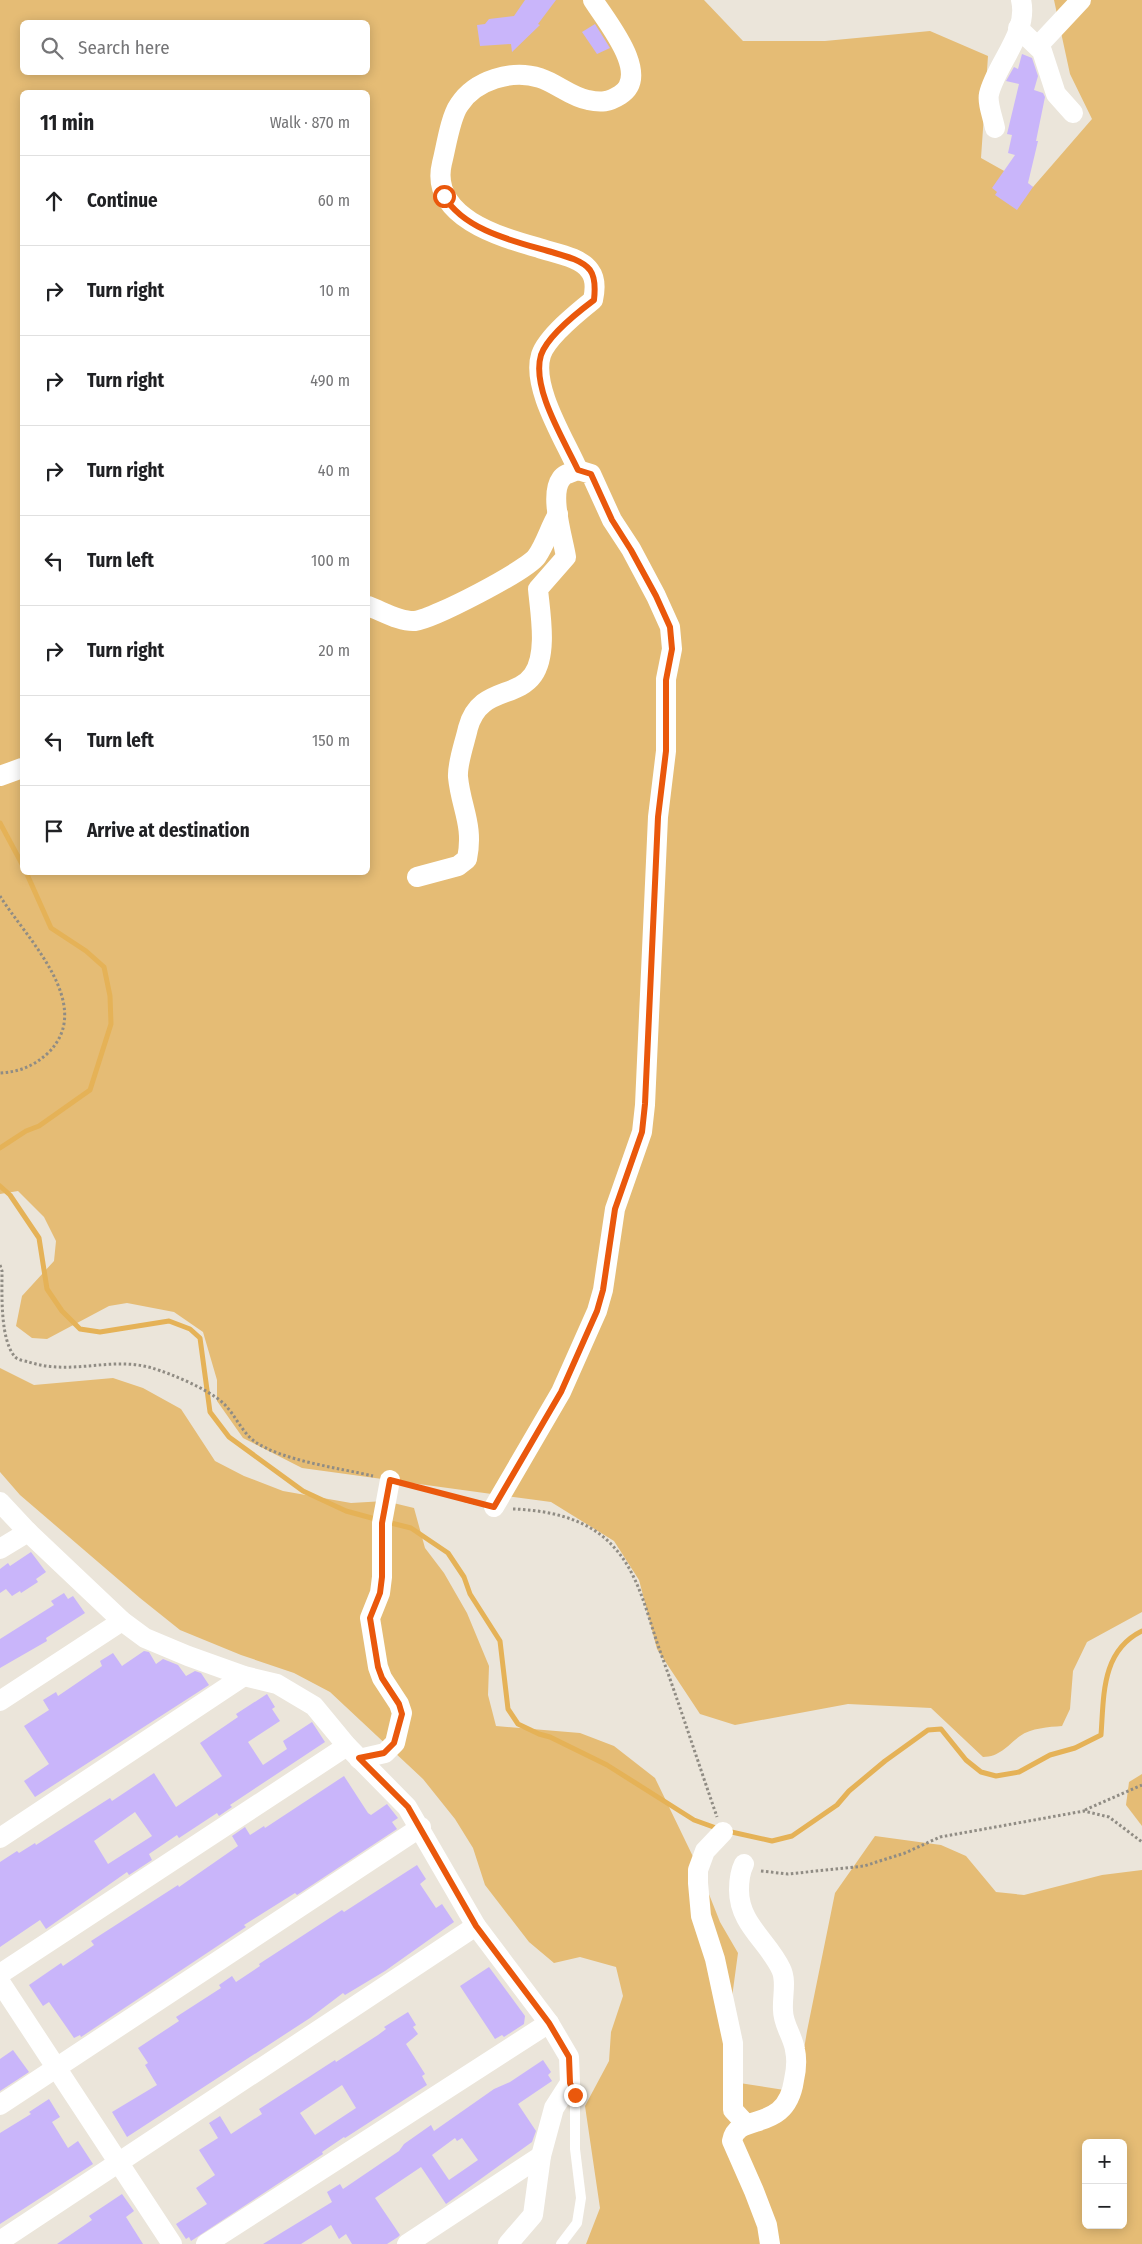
<!DOCTYPE html>
<html lang="en">
<head>
<meta charset="utf-8">
<style>
  body { margin:0; font-family:"Fira Sans Condensed",sans-serif; background:#f6f6f6; color:#202124 }
  .controls { position:absolute; right:15px; bottom:15px; display:grid; overflow:hidden; border-radius:8px; box-shadow:0 2px 12px #0003 }
  .controls button { width:45px; height:45px; display:grid; place-items:center; padding:0; border:0; border-bottom:1px solid #e0e0e0; background:#fff; color:#202124; font:25px sans-serif }
  .stop { position:absolute; width:15px; height:15px; margin:-11px; border:4px solid #ea580c; border-radius:50%; background:#fff }
  .stop.end { background:#ea580c; border-color:#fff; box-shadow:0 1px 5px #0008 }
  .list { margin:0; padding:0; list-style:none }
  h2 { display:flex; justify-content:space-between; align-items:center; height:65px; margin:0; padding:0 20px; font-size:21px }
  h2 small { font-size:16px; font-weight:400; color:#757577 }
  .list li { display:grid; grid-template-columns:32px 1fr auto; gap:15px; align-items:center; box-sizing:border-box; height:90px; padding:0 20px; border-top:1px solid #e0e0e0 }
  .list b { display:block; font-size:19px; white-space:nowrap }
  .list em { font-size:16px; font-style:normal; color:#757577 }
  .icon { flex:none; width:28px; height:28px; fill:none; stroke:currentColor; stroke-width:2; stroke-linecap:round; stroke-linejoin:round }
  .map { position:relative; flex:none; width:1142px; height:2244px; overflow:hidden }
  .search { position:absolute; background:#fff; box-shadow:0 2px 12px #0003; left:20px; top:20px; width:350px; height:55px; display:flex; align-items:center; gap:12px; box-sizing:border-box; padding:0 18px; border-radius:8px; color:#757577; font-size:19px }
  .panel { position:absolute; background:#fff; box-shadow:0 2px 12px #0003; left:20px; top:90px; width:350px; height:785px; border-radius:8px }
  .map>svg:first-child { display:block }
  .green { fill:#e5bc75; fill-rule:evenodd }
  .lines { fill:none; stroke-linecap:round; stroke-linejoin:round }
  .stream { stroke:#e5b257; stroke-width:5 }
  .building { fill:#c9b5fa; fill-rule:evenodd }
  .path { stroke:#908c84; stroke-width:3; stroke-dasharray:2.5 2.5; stroke-linecap:butt }
  .service { stroke:#fff; stroke-width:10 }
  .minor { stroke:#fff; stroke-width:20 }
  .route { stroke:#ea580c; stroke-width:6 }
</style>
</head>
<body>
<div class="map">
<svg width="1142" height="2244" viewBox="0 0 1142 2244">
  <rect width="100%" height="100%" fill="#ebe5da"/>
  <g class="green">
    <path d="M 0,0 L 704,0 L 743,41 L 825,41 L 930,31 L 988,56 L 981,158 L 1033,187 L 1092,119 L 1070,74 L 1054,0 L 1142,0 L 1142,1612 L 1087,1642 L 1073,1671 L 1070,1709 L 1062,1726 C 1049,1727 1031,1728 1020,1736 C 1008,1745 1000,1757 983,1757 L 931,1708 L 848,1704 L 735,1725 L 700,1714 L 657,1649 L 639,1580 L 614,1541 L 551,1502 L 302,1468 L 243,1438 L 217,1401 L 217,1380 L 203,1332 L 174,1312 L 127,1303 L 109,1306 L 47,1339 L 32,1338 L 16,1326 L 22,1296 L 54,1261 L 56,1241 L 44,1217 L 18,1191 L 0,1194 ZM 22,22 L 368,22 L 368,72 L 22,72 ZM 22,92 L 368,92 L 368,872 L 22,872 Z"/>
    <path d="M 0,1368 L 34,1385 L 113,1378 L 143,1388 L 181,1409 L 215,1461 L 244,1476 L 283,1491 L 351,1503 L 385,1501 L 414,1508 L 425,1548 L 444,1573 L 467,1613 L 489,1666 L 488,1695 L 496,1726 L 580,1733 L 614,1746 L 655,1778 L 699,1869 L 720,1922 L 738,1953 L 730,2012 L 733,2082 L 797,2092 L 807,2031 L 835,1893 L 875,1836 L 941,1845 L 966,1856 L 996,1892 L 1024,1895 L 1102,1875 L 1142,1870 L 1142,2244 L 586,2244 L 600,2208 L 585,2106 L 609,2061 L 611,2032 L 623,1996 L 616,1967 L 580,1957 L 554,1963 L 529,1942 L 485,1885 L 473,1848 L 455,1819 L 423,1779 L 330,1692 L 294,1673 L 241,1655 L 180,1630 L 140,1598 L 20,1495 L 0,1472 ZM 1086,2143 L 1123,2143 L 1123,2225 L 1086,2225 Z"/>
    <polygon points="1142,1774 1142,1826 1126,1805 1129,1782"/>
  </g>
  <g class="lines">
    <g class="stream">
      <polyline points="0,823 22,864"/>
      <polyline points="0,1148 26,1131 39,1126 90,1090 111,1024 110,996 104,967 86,951 51,928 26,872"/>
      <polyline points="0,1186 10,1195 39,1238 47,1289 62,1311 80,1329 100,1332 169,1321 190,1329 200,1338 210,1412 229,1437 303,1491 346,1511 379,1520"/>
      <polyline points="387,1522 411,1528 448,1553 464,1577 470,1594 500,1641 508,1709 518,1724 539,1734 550,1737 607,1765 694,1820 719,1829"/>
      <path d="M 727,1831 L 772,1841 L 792,1836 L 837,1805 L 849,1791 L 885,1761 L 928,1730 L 941,1729 L 966,1760 L 981,1772 L 996,1776 L 1019,1772 L 1050,1755 L 1075,1748 L 1101,1735 C 1104,1696 1101,1651 1142,1631"/>
    </g>
  </g>
  <g class="building">
    <polygon points="525,0 556,0 538,24 540,25 512,52 511,44 480,46 477,25 485,24 489,19 514,16"/>
    <polygon points="595,24 610,48 597,54 582,32"/>
    <polygon points="1022,54 1032,58 1038,76 1034,90 1043,93 1045,97 1036,141 1038,141 1028,183 1033,187 1017,210 995,195 997,192 992,188 1015,155 1008,153 1012,135 1007,134 1019,84 1006,81 1014,67 1018,69"/>
    <polygon points="31,1552 46,1572 36,1579 38,1582 21,1593 20,1591 12,1596 6,1589 0,1593 0,1569 8,1563 10,1566"/>
    <polygon points="64,1593 68,1599 73,1596 85,1613 46,1638 47,1641 0,1668 0,1639 54,1605 51,1601"/>
    <polygon points="144,1651 149,1652 156,1664 163,1659 178,1665 186,1676 195,1671 201,1673 209,1685 35,1797 24,1781 49,1764 24,1726 49,1710 43,1700 56,1692 58,1696 102,1666 100,1661 113,1653 122,1666"/>
    <path d="M 267,1694 L 275,1707 L 272,1709 L 280,1721 L 248,1742 L 263,1765 L 287,1749 L 283,1741 L 312,1722 L 325,1742 L 230,1805 L 232,1807 L 219,1816 L 217,1813 L 179,1838 L 177,1835 L 149,1854 L 152,1860 L 129,1875 L 127,1872 L 46,1929 L 40,1920 L 0,1947 L 0,1862 L 17,1851 L 19,1853 L 35,1843 L 36,1845 L 110,1798 L 112,1801 L 154,1773 L 176,1807 L 222,1776 L 200,1743 L 238,1717 L 236,1714 ZM 135,1812 L 152,1836 L 108,1864 L 94,1841 Z"/>
    <polygon points="344,1776 368,1813 371,1815 387,1804 398,1818 392,1822 397,1829 297,1895 295,1893 244,1925 246,1927 81,2037 80,2035 74,2038 49,2002 43,2006 29,1985 61,1963 63,1966 94,1945 91,1941 178,1885 179,1887 238,1846 232,1836 245,1827 250,1835 264,1826 265,1828"/>
    <polygon points="417,1865 426,1879 420,1884 436,1908 442,1904 454,1922 385,1971 345,1995 343,1993 310,2018 127,2137 112,2112 157,2085 145,2065 148,2063 138,2048 179,2021 176,2017 221,1988 219,1985 232,1976 236,1982 260,1966 259,1964 342,1910 344,1912"/>
    <polygon points="489,1967 525,2016 524,2024 504,2037 502,2035 495,2039 460,1986"/>
    <path d="M 408,2012 L 416,2025 L 413,2027 L 418,2034 L 406,2044 L 425,2074 L 422,2076 L 427,2085 L 345,2138 L 344,2137 L 322,2152 L 323,2154 L 191,2241 L 189,2237 L 186,2239 L 176,2224 L 207,2204 L 196,2188 L 215,2175 L 199,2150 L 218,2138 L 209,2123 L 220,2116 L 231,2134 L 262,2114 L 259,2109 L 335,2060 L 336,2062 L 378,2035 L 386,2029 L 384,2027 ZM 342,2085 L 356,2108 L 315,2135 L 300,2113 Z"/>
    <polygon points="13,2050 29,2072 0,2091 0,2059"/>
    <path d="M 543,2060 L 551,2072 L 548,2075 L 552,2081 L 518,2104 L 536,2131 L 532,2142 L 446,2204 L 421,2167 L 375,2198 L 400,2235 L 398,2237 L 387,2244 L 352,2244 L 346,2234 L 339,2239 L 331,2225 L 301,2244 L 263,2244 L 332,2202 L 327,2192 L 340,2184 L 343,2189 L 399,2151 L 404,2144 L 431,2125 L 434,2131 L 494,2089 L 510,2082 ZM 455,2138 L 457,2141 L 462,2138 L 478,2160 L 449,2180 L 432,2155 Z"/>
    <polygon points="49,2099 60,2117 52,2122 68,2148 78,2141 93,2164 0,2224 0,2133 31,2114 29,2112"/>
    <polygon points="122,2194 134,2211 126,2217 143,2244 57,2244 92,2220 89,2216"/>
  </g>
  <g class="lines">
    <g class="path">
      <path d="M 0,896 C 25,937 97,1005 48,1053 C 34,1066 19,1072 0,1073"/>
      <path d="M 0,1265 L 2,1271 C 2,1296 0,1339 15,1357 C 18,1360 25,1361 29,1362 C 71,1376 111,1356 152,1368 C 172,1374 208,1389 223,1403 C 235,1414 241,1431 254,1441 C 282,1461 340,1468 373,1476"/>
      <polyline points="406,1484 477,1504"/>
      <path d="M 513,1509 C 547,1510 586,1518 611,1544 C 639,1572 647,1615 660,1651 C 680,1706 698,1762 717,1817"/>
      <polyline points="1085,1810 1142,1785"/>
      <polyline points="761,1871 788,1874 864,1866 905,1853 940,1837 1084,1811 1109,1817 1142,1842"/>
    </g>
    <polyline class="service" points="561,2244 577,2223 581,2198 575,2149 575,2095 570,2083"/>
    <g class="minor">
      <polyline points="1018,28 1042,51 1056,94 1073,113"/>
      <polyline points="1038,46 1081,0"/>
      <path d="M 995,128 C 993,118 987,103 989,94 C 996,64 1029,33 1021,0"/>
      <path d="M 578,470 C 565,440 531,387 541,355 C 547,337 578,312 593,300 C 595,291 596,279 590,271 C 581,257 554,253 539,248 C 500,237 429,217 442,163 C 446,148 450,118 459,105 C 475,80 512,69 540,78 C 556,83 571,97 588,100 C 601,103 609,102 620,95 C 652,75 606,21 593,0"/>
      <path d="M 368,606 C 382,611 400,622 415,621 C 433,619 528,570 537,556 C 546,543 550,527 558,514"/>
      <polyline points="0,776 22,768"/>
      <path d="M 417,877 L 458,866 L 467,859 C 474,825 461,808 458,777 C 457,763 465,742 468,728 C 479,687 516,699 533,675 C 548,654 540,612 538,589 L 566,557 C 563,538 549,495 561,479 C 564,474 573,472 578,470 L 591,474 L 612,520 L 631,549 L 656,596 L 670,627 L 672,649 L 666,679 L 666,751 L 658,817 L 645,1105 L 642,1132 L 615,1209 L 603,1290 L 597,1311 L 561,1392 L 494,1507"/>
      <polyline points="0,1502 28,1532 122,1621 145,1638 188,1656 244,1676 277,1684 314,1706 347,1746 407,1807 476,1926 549,2023 569,2057 570,2083 554,2108 541,2156 533,2215 508,2244"/>
      <polyline points="0,1549 28,1532"/>
      <polyline points="0,1701 122,1621"/>
      <polyline points="359,1759 385,1753 395,1743 402,1713 399,1704 382,1678 378,1667 370,1618 380,1593 382,1577 382,1523 390,1480"/>
      <polyline points="723,1832 705,1851 698,1870 698,1883 701,1916 715,1959 733,2043 733,2110 746,2124"/>
      <polyline points="0,1838 244,1676"/>
      <path d="M 744,1864 C 740,1872 739,1881 739,1890 C 739,1924 768,1941 781,1969 C 787,1981 782,1997 783,2010 C 783,2025 793,2036 795,2050 C 797,2059 796,2071 794,2080 C 786,2135 737,2111 732,2141 L 754,2191 L 767,2225 L 770,2244"/>
      <polyline points="0,1974 347,1746"/>
      <polyline points="0,1982 172,2244"/>
      <polyline points="0,2105 421,1827"/>
      <polyline points="0,2241 476,1926"/>
      <polyline points="206,2244 549,2023"/>
      <polyline points="407,2244 541,2156"/>
    </g>
  </g>
  <g class="lines">
    <path class="route" d="M 444,196 C 464,230 513,241 548,251 C 561,255 581,259 590,270 C 596,278 595,291 594,300 C 578,312 547,337 541,355 C 531,388 564,440 578,470 L 591,474 L 612,520 L 631,550 L 656,596 L 670,627 L 672,649 L 666,680 L 666,751 L 658,817 L 645,1104 L 642,1132 L 615,1209 L 603,1290 L 597,1311 L 561,1392 L 494,1507 L 390,1480 L 382,1523 L 382,1577 L 380,1593 L 370,1618 L 378,1667 L 382,1678 L 399,1704 L 402,1714 L 394,1743 L 384,1753 L 359,1758 L 408,1807 L 476,1926 L 549,2023 L 569,2057 L 570,2083 L 575,2095"/>
  </g>
</svg>
<div class="controls">
<button>+</button>
<button>−</button>
</div>
<div class="stop" style="left:444px;top:196px"></div>
<div class="stop end" style="left:575px;top:2095px"></div>
<div class="search"><svg class="icon" aria-label="search" viewBox="0 0 24 24"><circle cx="10" cy="10" r="6"/><path d="M15 15l6 6"/></svg>Search here</div>
<section class="panel">
<h2>11 min<small>Walk · 870 m</small></h2>
<ul class="list">
<li><svg class="icon" aria-label="ahead" viewBox="0 0 24 24"><path d="M12 20V5M6 11l6-6 6 6"/></svg><div><b>Continue</b></div><em>60 m</em></li>
<li><svg class="icon" aria-label="right" viewBox="0 0 24 24"><path d="M7 20v-9h11M14 6l5 5-5 5"/></svg><div><b>Turn right</b></div><em>10 m</em></li>
<li><svg class="icon" aria-label="right" viewBox="0 0 24 24"><path d="M7 20v-9h11M14 6l5 5-5 5"/></svg><div><b>Turn right</b></div><em>490 m</em></li>
<li><svg class="icon" aria-label="right" viewBox="0 0 24 24"><path d="M7 20v-9h11M14 6l5 5-5 5"/></svg><div><b>Turn right</b></div><em>40 m</em></li>
<li><svg class="icon" aria-label="left" viewBox="0 0 24 24"><path d="M17 20v-9H6M10 6l-5 5 5 5"/></svg><div><b>Turn left</b></div><em>100 m</em></li>
<li><svg class="icon" aria-label="right" viewBox="0 0 24 24"><path d="M7 20v-9h11M14 6l5 5-5 5"/></svg><div><b>Turn right</b></div><em>20 m</em></li>
<li><svg class="icon" aria-label="left" viewBox="0 0 24 24"><path d="M17 20v-9H6M10 6l-5 5 5 5"/></svg><div><b>Turn left</b></div><em>150 m</em></li>
<li><svg class="icon" aria-label="arrive" viewBox="0 0 24 24"><path d="M6 21V4h12l-3 4 3 4H6"/></svg><div><b>Arrive at destination</b></div></li>
</ul>
</section>
</div>
</body>
</html>
